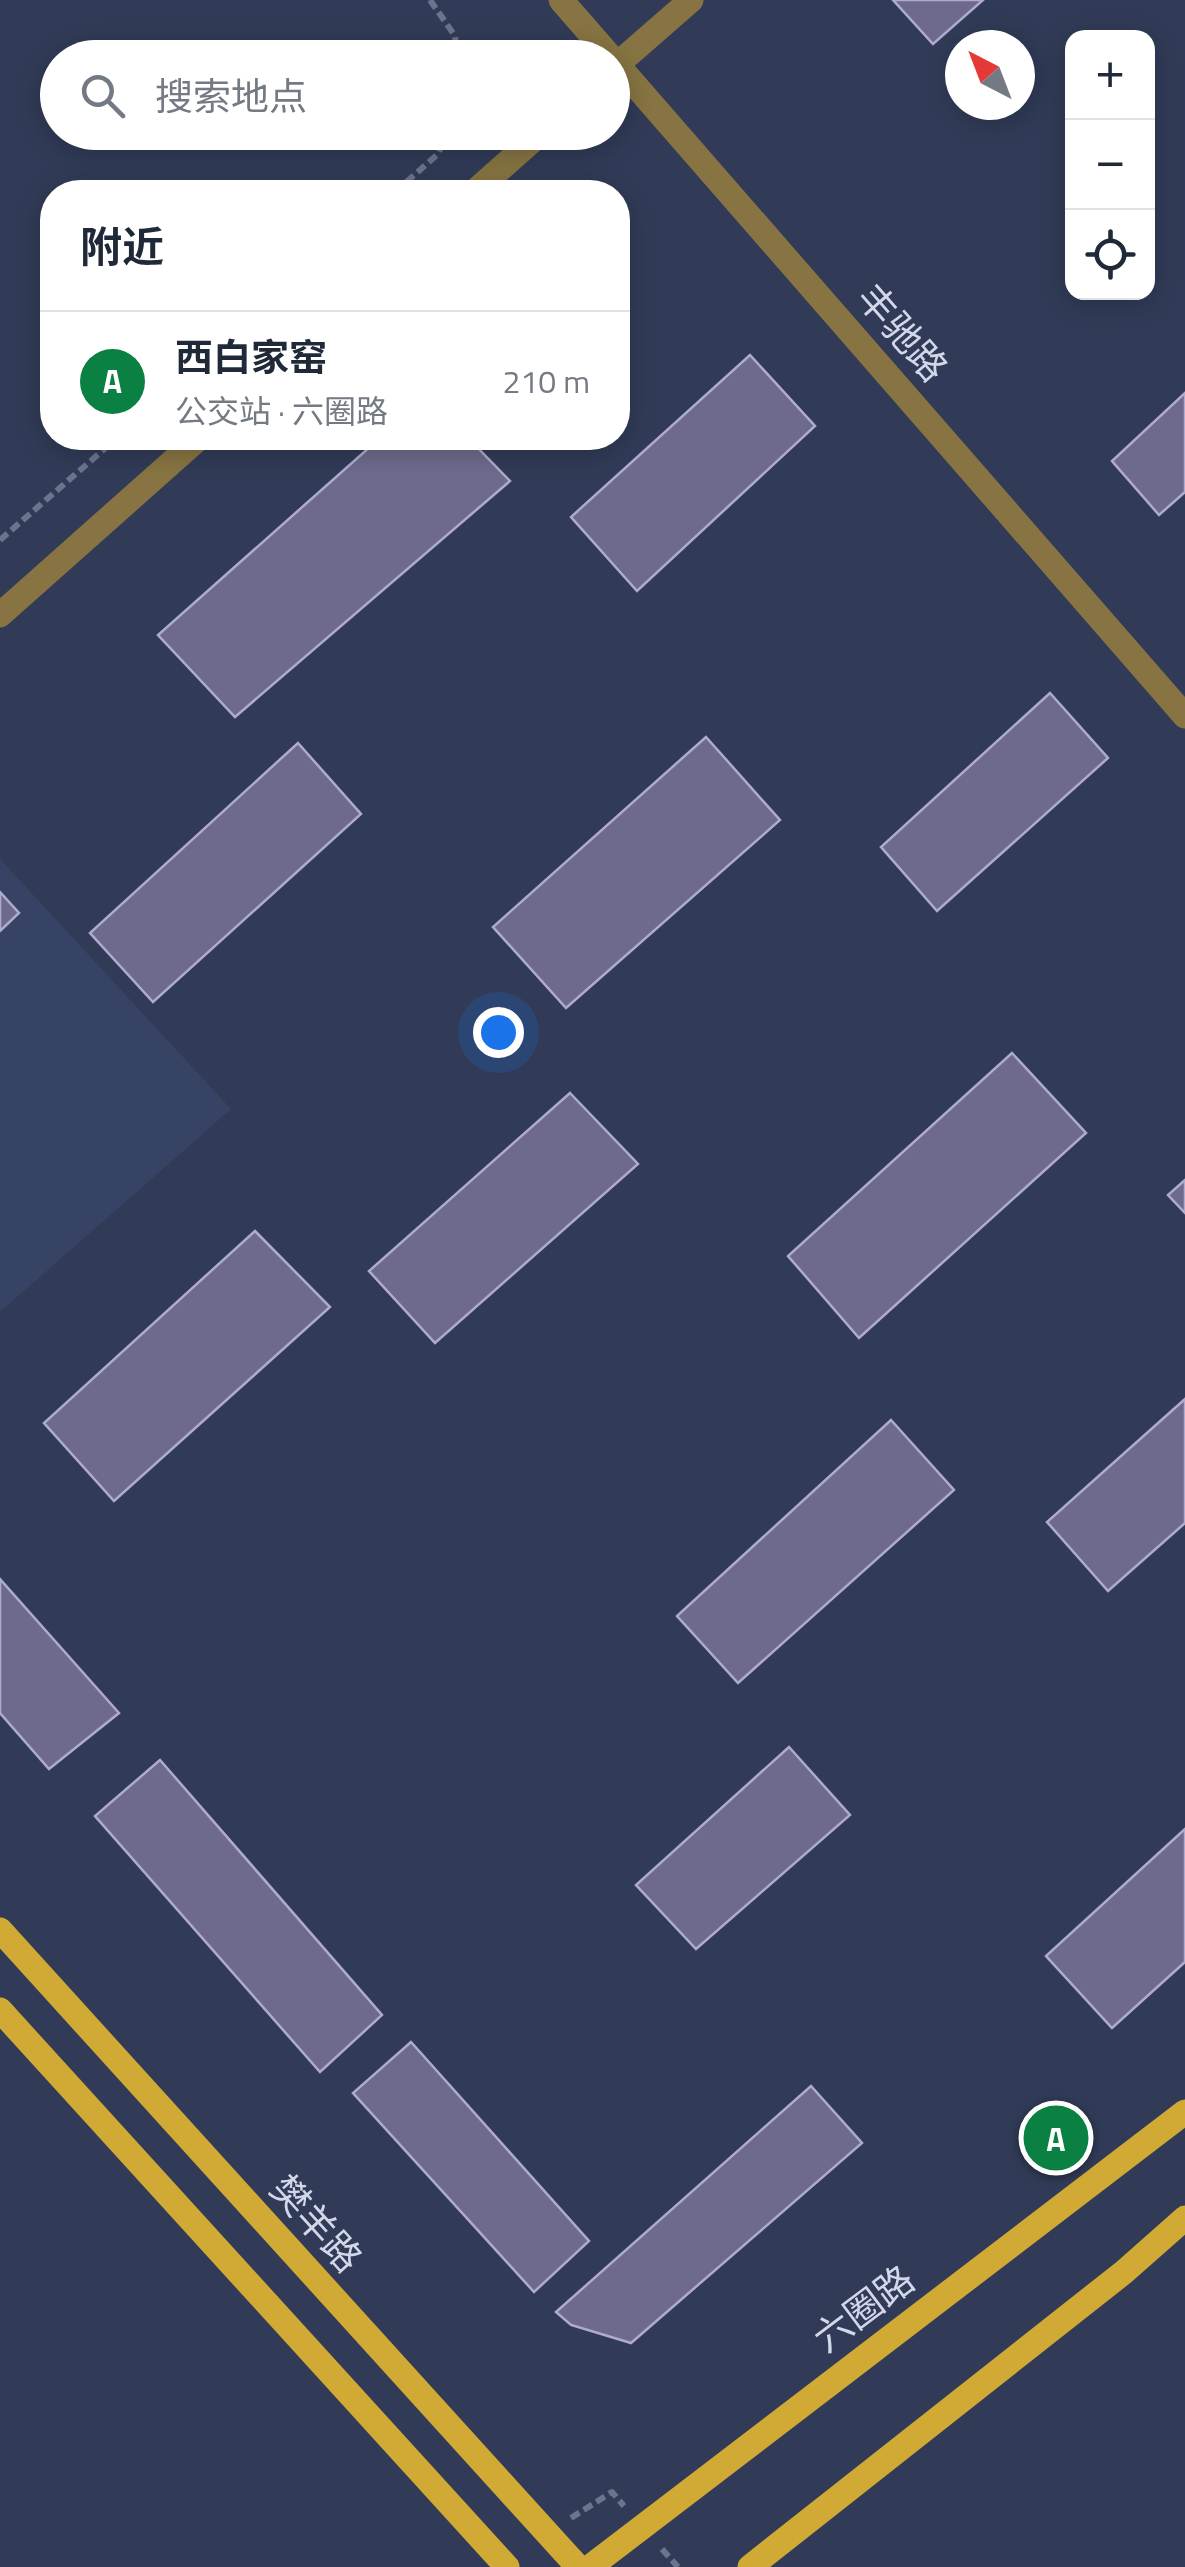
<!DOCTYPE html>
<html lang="zh">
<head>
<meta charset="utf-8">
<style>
  body { margin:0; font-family:"Titillium Web","Noto Sans SC",sans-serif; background:#f6f6f7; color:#1f2937 }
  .controls { position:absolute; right:30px; top:30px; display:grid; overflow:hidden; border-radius:20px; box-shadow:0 5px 25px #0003 }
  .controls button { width:90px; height:90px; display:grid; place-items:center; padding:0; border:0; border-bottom:2px solid #e0e1e3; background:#fff; color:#1f2937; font:50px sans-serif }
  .compass { position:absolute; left:945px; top:30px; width:90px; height:90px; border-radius:50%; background:#fff; box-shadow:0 5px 25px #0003; rotate:318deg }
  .you { position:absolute; left:498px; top:1032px; width:35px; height:35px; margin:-25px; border:8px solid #fff; border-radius:50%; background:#1a73e8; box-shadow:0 0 0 15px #1a73e833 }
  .badge { display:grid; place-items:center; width:65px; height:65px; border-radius:50%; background:#0b8043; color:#fff; font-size:32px; font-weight:700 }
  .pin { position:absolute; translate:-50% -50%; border:5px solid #fff; box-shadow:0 2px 10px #0006 }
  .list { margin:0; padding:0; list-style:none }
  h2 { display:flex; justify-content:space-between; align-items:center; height:130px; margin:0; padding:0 40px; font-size:42px }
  h2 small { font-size:32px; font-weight:400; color:#747a83 }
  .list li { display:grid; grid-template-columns:65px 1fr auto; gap:30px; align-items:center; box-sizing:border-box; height:140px; padding:0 40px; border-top:2px solid #e0e1e3 }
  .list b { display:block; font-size:38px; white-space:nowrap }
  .list p { margin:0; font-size:32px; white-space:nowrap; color:#747a83 }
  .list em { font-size:32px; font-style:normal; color:#747a83 }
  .icon { flex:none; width:55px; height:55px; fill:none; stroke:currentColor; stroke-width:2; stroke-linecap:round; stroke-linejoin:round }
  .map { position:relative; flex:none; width:1185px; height:2567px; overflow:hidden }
  .search { position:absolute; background:#fff; box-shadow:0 5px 25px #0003; left:40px; top:40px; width:590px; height:110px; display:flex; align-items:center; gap:25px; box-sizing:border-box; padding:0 35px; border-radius:55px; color:#747a83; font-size:38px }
  .panel { position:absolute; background:#fff; box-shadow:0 5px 25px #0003; left:40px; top:180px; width:590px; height:270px; border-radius:40px }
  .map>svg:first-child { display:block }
  .built { fill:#374365 }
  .building { fill:#6e6a8c; stroke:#afabcf; stroke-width:2.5 }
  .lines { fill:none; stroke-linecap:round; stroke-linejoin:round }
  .path { stroke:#6b748c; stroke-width:6; stroke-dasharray:10 5; stroke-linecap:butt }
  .minor { stroke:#877442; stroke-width:25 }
  .major { stroke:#d0aa34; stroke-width:25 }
  .labels { text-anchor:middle; stroke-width:10; stroke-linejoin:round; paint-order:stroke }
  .street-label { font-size:38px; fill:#d2d8ea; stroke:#313b57 }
</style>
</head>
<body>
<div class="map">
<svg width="1185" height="2567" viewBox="0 0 1185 2567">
  <rect width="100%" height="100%" fill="#313b57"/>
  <polygon class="built" points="0,859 231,1109 0,1312"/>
  <g class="building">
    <polygon points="893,0 983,0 933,44"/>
    <polygon points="750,355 815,426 637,591 571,517"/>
    <polygon points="1185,393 1185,492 1159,515 1112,461"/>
    <polygon points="380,438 468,438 510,481 235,717 158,635"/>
    <polygon points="1050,693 1108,758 937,911 881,847"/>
    <polygon points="706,737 780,820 566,1008 493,927"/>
    <polygon points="298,743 361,814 153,1002 90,933"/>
    <polygon points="0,892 19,913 0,931"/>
    <polygon points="1012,1053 1086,1133 859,1338 788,1256"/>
    <polygon points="570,1093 638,1164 435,1343 369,1271"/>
    <polygon points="1185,1180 1185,1213 1168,1195"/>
    <polygon points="255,1231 330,1307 114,1501 44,1423"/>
    <polygon points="1185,1399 1185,1523 1108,1591 1047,1522"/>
    <polygon points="891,1420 954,1490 738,1683 677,1616"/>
    <polygon points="0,1579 119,1713 49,1769 0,1713"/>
    <polygon points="789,1747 850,1815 696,1949 636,1885"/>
    <polygon points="160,1760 382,2015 320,2072 95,1816"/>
    <polygon points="1185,1829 1185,1962 1112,2028 1046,1956"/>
    <polygon points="411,2042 589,2241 534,2292 353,2093"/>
    <polygon points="811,2086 862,2143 631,2343 571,2325 556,2312"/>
  </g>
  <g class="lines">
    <g class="path">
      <polyline points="430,0 455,36 457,58"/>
      <polyline points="395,192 438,154 448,132"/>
      <polyline points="0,540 117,438"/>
      <polyline points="571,2518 612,2492 624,2506"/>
      <polyline points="662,2549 678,2567"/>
    </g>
    <g class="minor">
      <polyline points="561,0 1185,716"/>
      <polyline points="612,69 691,0"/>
      <polyline points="474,192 542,132"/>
      <polyline points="0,615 199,438"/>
    </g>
    <g class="major">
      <polyline points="0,1930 578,2567"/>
      <polyline points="0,2010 507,2567"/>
      <polyline points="590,2567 1185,2112"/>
      <polyline points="750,2567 1124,2272 1185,2218"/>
    </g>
  </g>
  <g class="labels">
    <g class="street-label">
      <text transform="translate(902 333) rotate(49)" y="13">丰驰路</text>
      <text transform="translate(316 2224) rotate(48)" y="13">樊羊路</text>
      <text transform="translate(864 2309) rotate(-37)" y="13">六圈路</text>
    </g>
  </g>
</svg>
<div class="controls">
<button>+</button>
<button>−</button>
<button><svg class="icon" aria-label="locate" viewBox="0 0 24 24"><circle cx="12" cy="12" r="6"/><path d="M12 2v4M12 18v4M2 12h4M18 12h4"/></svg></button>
</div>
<svg class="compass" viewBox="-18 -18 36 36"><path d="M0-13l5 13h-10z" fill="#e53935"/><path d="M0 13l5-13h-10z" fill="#747a83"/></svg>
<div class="you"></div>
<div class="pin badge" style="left:1056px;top:2138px">A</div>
<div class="search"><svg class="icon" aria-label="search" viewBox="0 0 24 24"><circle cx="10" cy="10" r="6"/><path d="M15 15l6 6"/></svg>搜索地点</div>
<section class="panel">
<h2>附近<small></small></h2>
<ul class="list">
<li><span class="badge">A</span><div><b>西白家窑</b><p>公交站 · 六圈路</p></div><em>210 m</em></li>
</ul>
</section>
</div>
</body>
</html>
